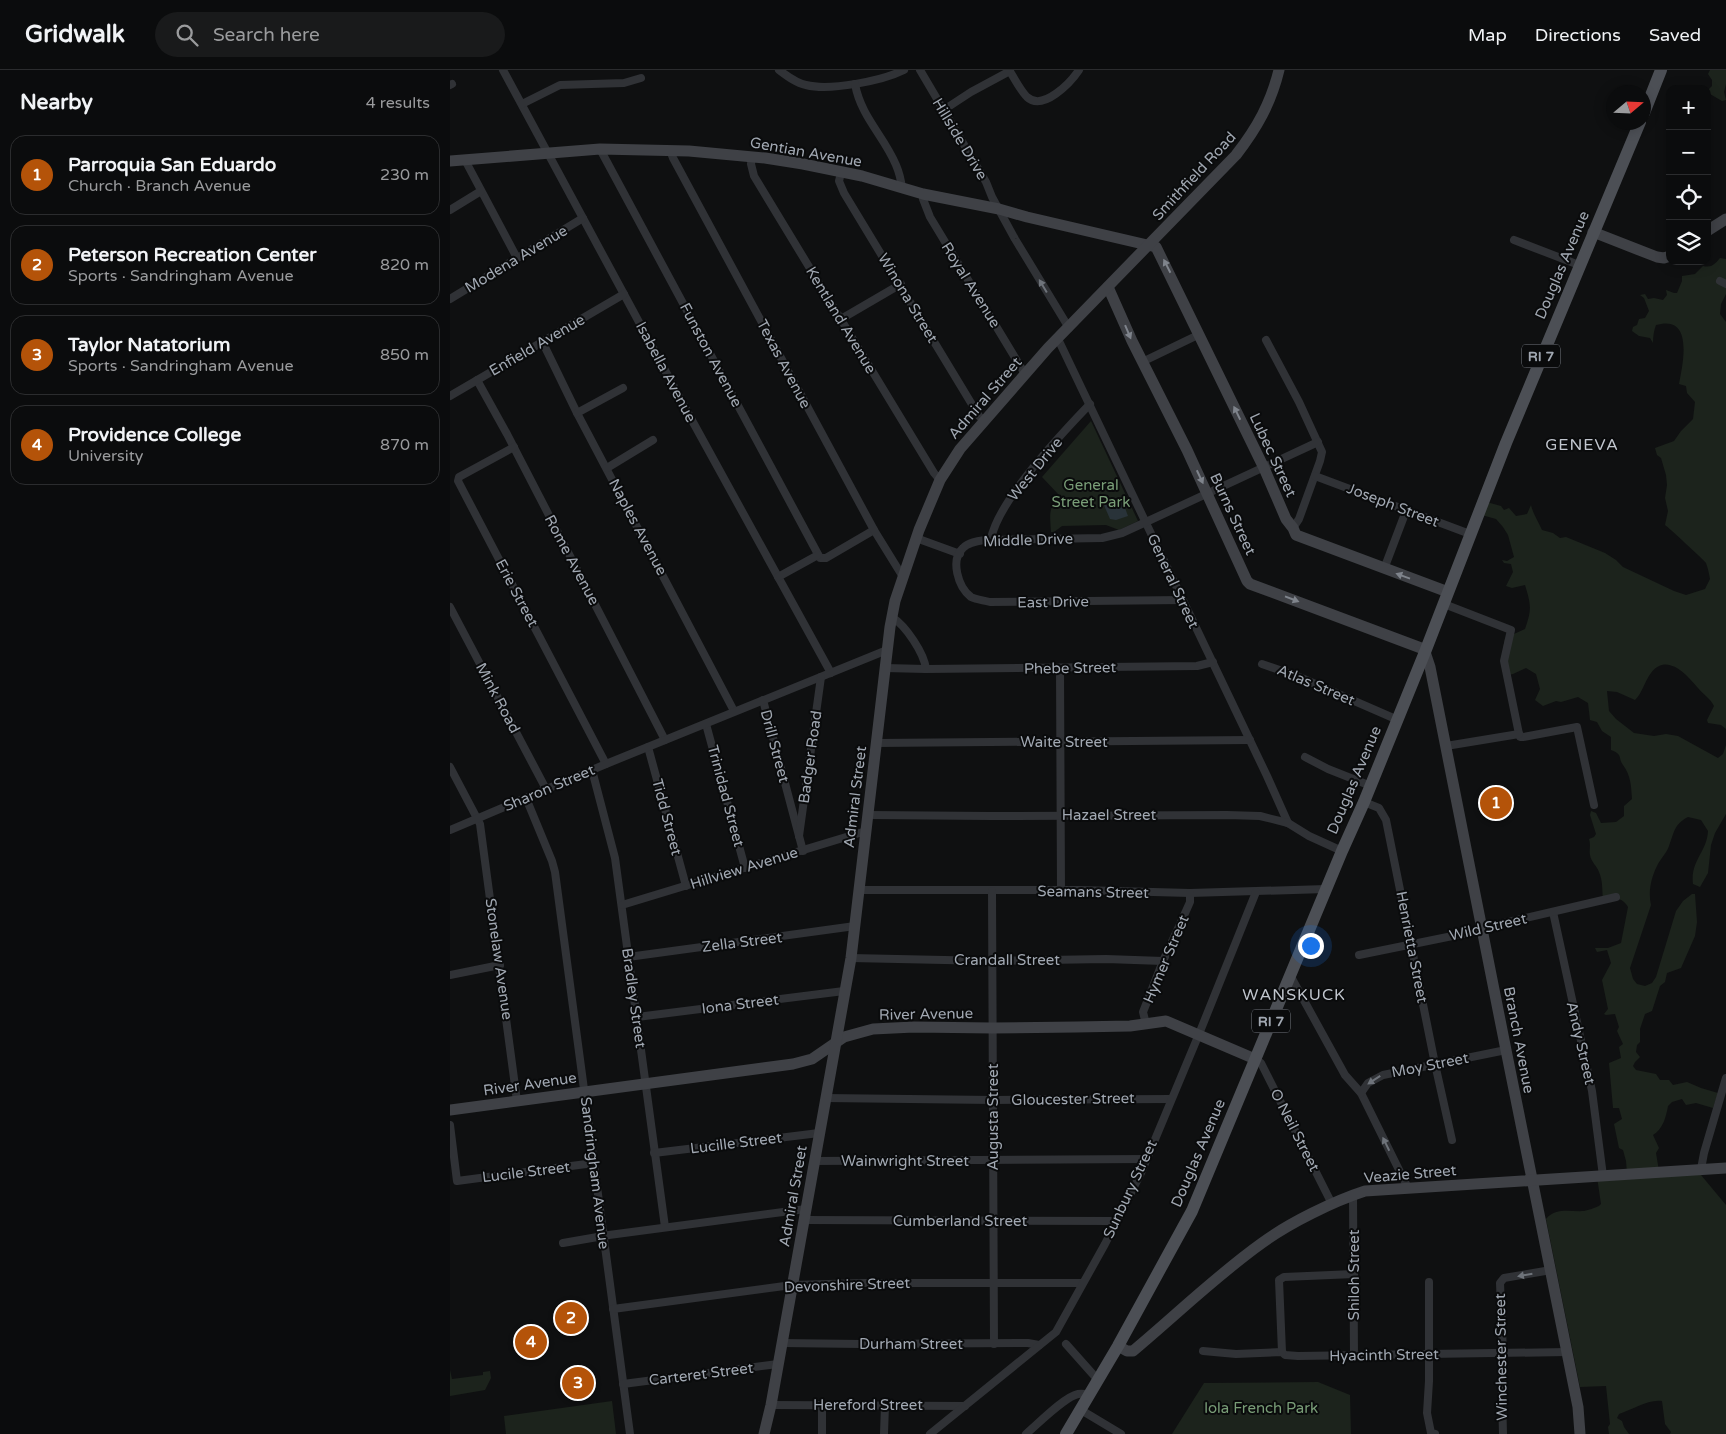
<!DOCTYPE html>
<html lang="en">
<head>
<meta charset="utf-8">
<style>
  body { margin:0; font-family:"Varela Round",sans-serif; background:#191a1b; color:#f1f3f6 }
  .controls { position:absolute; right:15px; top:15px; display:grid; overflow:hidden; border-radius:10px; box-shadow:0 2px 12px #0003 }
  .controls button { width:45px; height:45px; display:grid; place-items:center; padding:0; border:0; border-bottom:1px solid #2b2c2e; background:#0b0c0d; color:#f1f3f6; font:25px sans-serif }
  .compass { position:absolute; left:1156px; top:15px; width:45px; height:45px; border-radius:50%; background:#0b0c0d; box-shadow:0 2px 12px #0003; rotate:71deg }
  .you { position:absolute; left:860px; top:875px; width:18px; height:18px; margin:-12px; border:4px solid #fff; border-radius:50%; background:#1a73e8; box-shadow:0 0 0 8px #1a73e833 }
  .badge { display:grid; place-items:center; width:32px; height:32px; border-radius:50%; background:#b45309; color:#fff; font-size:16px; font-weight:700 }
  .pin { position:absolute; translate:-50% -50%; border:2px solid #fff; box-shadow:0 1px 5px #0006 }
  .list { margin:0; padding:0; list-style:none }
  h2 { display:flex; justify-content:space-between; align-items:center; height:65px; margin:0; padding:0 20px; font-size:21px }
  h2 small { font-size:16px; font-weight:400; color:#9a9b9d }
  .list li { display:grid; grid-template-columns:32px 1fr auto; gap:15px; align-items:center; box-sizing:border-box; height:80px; margin:0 10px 10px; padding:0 10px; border:1px solid #2b2c2e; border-radius:15px }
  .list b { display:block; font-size:19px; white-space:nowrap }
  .list p { margin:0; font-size:16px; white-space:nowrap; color:#9a9b9d }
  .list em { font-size:16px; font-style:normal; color:#9a9b9d }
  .icon { flex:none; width:28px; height:28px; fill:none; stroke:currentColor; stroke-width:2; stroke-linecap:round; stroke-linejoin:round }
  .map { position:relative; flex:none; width:1276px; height:1364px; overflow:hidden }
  header { display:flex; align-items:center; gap:30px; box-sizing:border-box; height:70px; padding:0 25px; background:#0b0c0d; border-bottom:1px solid #2b2c2e }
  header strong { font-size:24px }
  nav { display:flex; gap:28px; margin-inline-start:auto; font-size:18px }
  .search { width:350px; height:45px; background:#191a1b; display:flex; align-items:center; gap:12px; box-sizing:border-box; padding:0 18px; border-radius:28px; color:#9a9b9d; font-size:19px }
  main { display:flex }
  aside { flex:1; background:#0b0c0d }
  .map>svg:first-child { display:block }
  .green { fill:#1c231c }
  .water { fill:#293339 }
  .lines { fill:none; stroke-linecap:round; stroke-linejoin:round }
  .street { stroke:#303236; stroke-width:8 }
  .secondary { stroke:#3f4146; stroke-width:11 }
  .primary { stroke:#4c4f55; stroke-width:12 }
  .oneway { fill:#7f848c }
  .oneway2 { fill:#6e737a }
  .labels { text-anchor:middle; stroke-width:4; stroke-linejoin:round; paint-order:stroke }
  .shield { fill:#0a0b0c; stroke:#747980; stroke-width:1 }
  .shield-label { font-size:14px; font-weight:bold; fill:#a1a8b2 }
  .street-label { font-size:15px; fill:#a1a8b2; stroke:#0a0b0c }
  .park-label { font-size:15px; fill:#799d77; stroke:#0a0b0c }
  .neighbourhood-label { font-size:16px; letter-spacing:1px; fill:#c1c6ce; stroke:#0a0b0c }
</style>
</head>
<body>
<header>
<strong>Gridwalk</strong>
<div class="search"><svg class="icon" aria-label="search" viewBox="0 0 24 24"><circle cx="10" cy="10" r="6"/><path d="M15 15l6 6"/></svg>Search here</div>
<nav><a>Map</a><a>Directions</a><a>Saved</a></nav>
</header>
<main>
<aside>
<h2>Nearby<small>4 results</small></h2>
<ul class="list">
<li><span class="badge">1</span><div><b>Parroquia San Eduardo</b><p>Church · Branch Avenue</p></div><em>230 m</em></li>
<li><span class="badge">2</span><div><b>Peterson Recreation Center</b><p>Sports · Sandringham Avenue</p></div><em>820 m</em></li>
<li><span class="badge">3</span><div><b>Taylor Natatorium</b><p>Sports · Sandringham Avenue</p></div><em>850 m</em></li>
<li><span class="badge">4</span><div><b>Providence College</b><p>University</p></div><em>870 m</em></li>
</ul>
</aside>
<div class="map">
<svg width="1276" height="1364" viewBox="0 0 1276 1364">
  <rect width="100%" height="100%" fill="#0f1011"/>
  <g class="green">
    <polygon points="1260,0 1276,0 1276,14 1274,22 1276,30 1272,31 1260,24 1258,20 1262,16 1262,10 1258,4"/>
    <path d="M 1270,188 L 1276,189 L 1276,224 L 1271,234 L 1270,244 L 1276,252 L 1276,659 L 1271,655 L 1258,653 L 1257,650 L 1264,636 C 1260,628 1254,625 1248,618 C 1237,605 1217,582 1201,603 C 1194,612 1193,622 1185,630 L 1167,622 L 1157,621 L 1159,641 L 1166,649 L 1184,663 L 1204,666 L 1216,664 L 1228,666 L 1268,688 L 1273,684 L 1276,675 L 1276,744 L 1265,763 L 1261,775 L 1258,803 L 1250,817 L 1243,814 C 1240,791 1257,782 1258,761 L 1251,750 L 1238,747 C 1224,754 1224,763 1219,776 C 1217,783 1210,789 1207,796 C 1201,808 1198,822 1201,835 L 1180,898 L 1183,909 L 1187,914 L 1195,916 L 1202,913 L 1206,907 L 1226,841 L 1233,831 L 1242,824 L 1245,824 L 1247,852 L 1245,866 L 1231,898 L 1217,903 L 1215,912 L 1210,916 L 1202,941 L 1195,944 L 1190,959 L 1190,972 L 1187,975 L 1186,982 L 1190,987 L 1185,992 L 1183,996 L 1186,1000 L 1206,1004 L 1210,1010 L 1219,1010 L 1223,1015 L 1237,1012 L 1251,1018 L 1268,1023 L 1263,1038 L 1246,1033 L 1236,1035 L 1232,1029 L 1222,1032 L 1218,1036 C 1216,1047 1213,1059 1203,1065 L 1209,1078 L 1206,1083 L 1209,1101 L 1251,1105 L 1276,1135 L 1276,1364 L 1220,1364 L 1221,1362 L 1215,1354 L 1212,1331 C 1198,1329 1182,1340 1169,1344 L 1167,1348 L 1172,1351 L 1174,1357 L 1179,1364 L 1159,1364 L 1158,1357 L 1160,1354 L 1156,1316 L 1130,1317 L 1096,1149 C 1106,1137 1120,1142 1134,1141 C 1139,1140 1144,1138 1149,1136 L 1151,1134 L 1147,1107 L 1177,1103 L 1176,1091 L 1173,1080 L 1169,1078 L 1164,1054 L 1172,1049 L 1169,1038 L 1163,1038 L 1159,993 L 1171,988 L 1169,977 L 1173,974 L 1167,961 L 1169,957 L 1165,944 L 1156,945 L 1154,944 L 1158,939 L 1152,910 L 1161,893 L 1157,880 L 1147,882 L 1145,878 L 1158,878 L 1171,873 L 1178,837 C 1172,826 1163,828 1153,830 C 1152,820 1153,811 1149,802 C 1147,796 1141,792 1140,785 C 1139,779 1141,776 1139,769 L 1144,767 L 1146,764 L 1140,745 L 1141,741 L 1146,743 L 1151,753 L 1166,752 L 1174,746 L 1174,736 L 1182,729 C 1181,715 1181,706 1173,695 C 1168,688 1173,684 1161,680 L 1161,667 L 1152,661 L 1147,652 L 1140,650 L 1138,633 L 1128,627 L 1111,632 L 1106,631 L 1093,636 L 1085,630 L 1090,619 L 1086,604 L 1076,598 L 1063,604 L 1054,606 L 1051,590 L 1055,568 L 1075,559 C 1082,539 1081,535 1075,515 L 1062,518 L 1056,516 L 1063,502 L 1061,494 L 1054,493 L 1052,490 L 1057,491 L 1064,487 L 1058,465 L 1053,457 L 1046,449 L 1028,444 L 1033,431 L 1051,436 L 1054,440 L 1059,438 L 1066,446 L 1077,444 L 1081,435 C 1083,444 1088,451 1092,460 L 1103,463 L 1110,468 L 1116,467 L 1155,483 L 1166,490 L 1173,497 L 1224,521 L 1236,525 L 1255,519 L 1260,509 C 1259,504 1258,498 1256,493 C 1254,490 1218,457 1215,455 L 1218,441 L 1215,428 L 1217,415 L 1216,405 L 1211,388 L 1207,385 L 1205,378 L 1224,371 L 1231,361 L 1243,349 L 1245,332 L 1237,323 L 1236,316 L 1229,314 C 1233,293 1244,244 1206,255 C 1204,260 1203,266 1203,273 L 1200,268 L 1189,266 L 1182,261 L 1183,257 L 1187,255 L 1189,249 L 1195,248 L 1199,241 L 1194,228 L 1190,225 L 1195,224 L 1198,229 L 1204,228 L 1213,230 L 1217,225 L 1216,220 L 1224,223 L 1227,223 L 1232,211 L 1232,206 L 1245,204 L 1253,196 C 1262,198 1265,194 1270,188 Z"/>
    <path d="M 641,351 L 688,451 L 669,460 L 656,455 L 612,456 L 604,462 L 601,462 C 600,444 598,440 609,425 L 592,407 Z"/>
    <polygon points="0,1300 2,1309 33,1305 33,1302 40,1301 41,1308 35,1320 0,1326"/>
    <polygon points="868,1312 900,1325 901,1364 722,1364 754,1313"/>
    <polygon points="162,1331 166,1364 56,1364 54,1346"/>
  </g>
  <polygon class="water" points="671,427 678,446 666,450 660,449 653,433"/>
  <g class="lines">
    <g class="street">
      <polyline points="53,0 244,354 381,603"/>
      <path d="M 329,0 C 337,6 346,13 356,15 C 380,21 432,11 454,0"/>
      <polyline points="470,0 536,112 542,127 565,169 619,258"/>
      <path d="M 559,0 C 565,9 570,20 577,27 C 593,42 621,12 629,0"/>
      <path d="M 405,14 C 411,47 434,66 446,95 C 449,102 451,110 452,118"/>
      <polyline points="0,15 2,14"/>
      <polyline points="72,34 110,15 174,13 191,8"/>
      <polyline points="492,41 521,22 560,1"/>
      <polyline points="150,79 370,488 376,488 424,460"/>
      <polyline points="220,80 223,88 424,460 453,507"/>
      <polyline points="302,86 301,94 304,106 484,403 490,410"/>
      <polyline points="15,90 67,188"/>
      <polyline points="391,103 389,111 394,123 529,346 534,351"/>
      <polyline points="473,124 473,129 480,147 575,304"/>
      <polyline points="0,140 31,121"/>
      <polyline points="1064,170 1129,195"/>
      <polyline points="1270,211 1276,214"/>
      <polyline points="0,229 133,148"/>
      <polyline points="391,249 451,214"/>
      <polyline points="608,269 817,706 838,753"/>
      <polyline points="816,270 849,332 872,382 870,391 849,449 843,458"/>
      <polyline points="93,273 127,343 284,641"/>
      <polyline points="692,292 748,265"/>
      <polyline points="27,310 57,364 215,670"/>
      <polyline points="0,326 174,224"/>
      <polyline points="127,343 173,318"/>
      <polyline points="64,377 9,407 8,411 156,694"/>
      <polyline points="157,398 203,370"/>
      <polyline points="865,406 1020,464"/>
      <polyline points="466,468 510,484"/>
      <path d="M 541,469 C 548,431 612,363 640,334"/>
      <polyline points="934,499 956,441"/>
      <polyline points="328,507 368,485"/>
      <path d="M 733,530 L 540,532 C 533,530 527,530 521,527 C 508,517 500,490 513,478 C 519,472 528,471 535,470 L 652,468 L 672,463 L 696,452 L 868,372"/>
      <polyline points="994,534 1061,560 1054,591 1069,664"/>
      <polyline points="0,537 96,719"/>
      <path d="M 442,547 C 456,556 474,583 476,599"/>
      <polyline points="812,594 847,606 948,650"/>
      <polyline points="435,598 476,599 747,596 763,592"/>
      <polyline points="610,598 611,821"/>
      <polyline points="313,630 353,781"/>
      <polyline points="256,654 295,798"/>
      <polyline points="1069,664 1070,667 1073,667 1127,657 1144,735"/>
      <polyline points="427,673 800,670"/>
      <polyline points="996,676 1069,664"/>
      <polyline points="198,677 236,816"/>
      <polyline points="855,687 878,699 921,716"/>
      <polyline points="0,697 30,754 67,1031"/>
      <polyline points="142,700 165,788 215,1157"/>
      <polyline points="76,728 102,791 105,802 180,1364"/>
      <polyline points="914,732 929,738 936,750 985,994 1002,1070"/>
      <polyline points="419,745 540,746 777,745 810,746 838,753 859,766 892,781"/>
      <polyline points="0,760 156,694 437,580"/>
      <polyline points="349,766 371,607"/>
      <polyline points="409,820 629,820 740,823 876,819"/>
      <polyline points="542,821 544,1274"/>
      <polyline points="172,835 416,761"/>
      <polyline points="1103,842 1142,1021 1153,1106"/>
      <polyline points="909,885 1027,861 1037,857 1166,827"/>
      <polyline points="178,887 405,856"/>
      <polyline points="401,888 541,891 656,889 713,891"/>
      <polyline points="0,905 50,895"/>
      <polyline points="840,905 895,1005 911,1023 958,1118"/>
      <polyline points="187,947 394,921"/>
      <polyline points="696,954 693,942 713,891 732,850 740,832 740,823"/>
      <polyline points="805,989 811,993 882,1134"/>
      <polyline points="911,1023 918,1013 933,1005 1056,980"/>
      <polyline points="375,1028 543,1030 721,1029"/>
      <polyline points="0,1055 7,1111 144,1093"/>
      <polyline points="204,1083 369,1063"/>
      <polyline points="364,1091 696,1089"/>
      <polyline points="1251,1099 1254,1083 1276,1008"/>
      <polyline points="903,1125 904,1285"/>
      <polyline points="354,1150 666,1151"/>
      <polyline points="113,1173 159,1165 356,1139"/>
      <polyline points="979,1212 979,1311 977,1343 981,1363 985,1364"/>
      <polyline points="163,1239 342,1215 414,1213 632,1213"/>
      <polyline points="332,1273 411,1274 578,1273 589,1275"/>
      <polyline points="616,1274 648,1310"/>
      <polyline points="753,1281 786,1284 832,1282 835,1285 848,1286 1117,1282"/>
      <polyline points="832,1282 829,1210 834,1207 904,1204"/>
      <polyline points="173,1314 328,1294"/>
      <polyline points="321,1335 515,1336"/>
      <polyline points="631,1340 671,1364"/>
      <polyline points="372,1364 372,1335"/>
      <polyline points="434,1364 435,1335"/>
      <polyline points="480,1364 606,1262 655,1174 691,1103 749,964 806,822"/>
      <path d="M 576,1364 C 588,1354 614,1327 628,1324 C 632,1323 636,1324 640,1325"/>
      <polyline points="1053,1364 1052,1324 1053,1283 1050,1213 1054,1208 1101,1200"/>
    </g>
    <g class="secondary">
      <polyline points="0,91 150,79 239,81 315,88 353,94 412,106 473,124 549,139 577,147 706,177 814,398 836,449 843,458 846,465 998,522"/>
      <polyline points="1257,161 1276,149"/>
      <polyline points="1143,162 1207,187 1214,188 1220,186"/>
      <polyline points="658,217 682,271 737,380 797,511 800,514 971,578 975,582 980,597 1056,980 1128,1337 1130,1364"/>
      <polyline points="0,1040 343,994 362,989 394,967 423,959 464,957 542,958 626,957 680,956 716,951 805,989"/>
      <path d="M 668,1276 L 677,1281 L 683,1281 C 726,1245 767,1205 812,1173 C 839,1153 884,1131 915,1121 L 1276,1098"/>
      <path d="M 314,1364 L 321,1335 L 401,888 L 440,557 L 445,531 L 469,460 L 490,410 L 510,379 L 598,278 L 786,85 C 807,58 821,33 829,0"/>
    </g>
    <g class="primary">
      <polyline points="1194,43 1211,0"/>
      <polyline points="616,1364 668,1276 742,1141 892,781 914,732 975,582 1056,373 1190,52"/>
    </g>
  </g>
  <defs><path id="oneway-solid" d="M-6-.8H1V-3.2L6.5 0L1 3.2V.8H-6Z" transform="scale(1.25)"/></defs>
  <g class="oneway">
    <use href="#oneway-solid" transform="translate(717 196) rotate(-117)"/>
    <use href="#oneway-solid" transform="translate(678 262) rotate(67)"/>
    <use href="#oneway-solid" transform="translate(787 343) rotate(-116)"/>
    <use href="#oneway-solid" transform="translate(750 407) rotate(65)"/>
    <use href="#oneway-solid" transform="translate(953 506) rotate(-160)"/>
    <use href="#oneway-solid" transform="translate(842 529) rotate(21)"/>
  </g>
  <g class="oneway2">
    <use href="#oneway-solid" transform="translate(593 216) rotate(-121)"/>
    <use href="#oneway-solid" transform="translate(924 1010) rotate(147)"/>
    <use href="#oneway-solid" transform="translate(936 1074) rotate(-116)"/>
    <use href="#oneway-solid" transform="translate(1075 1205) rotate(170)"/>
  </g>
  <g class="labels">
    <g class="shield">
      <rect x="1072" y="274.5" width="38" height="23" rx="4"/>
      <rect x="802" y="939.5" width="38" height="23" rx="4"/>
    </g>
    <g class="shield-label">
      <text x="1091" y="291">RI 7</text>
      <text x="821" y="956">RI 7</text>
    </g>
    <g class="street-label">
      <text transform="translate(510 69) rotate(59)" y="5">Hillside Drive</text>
      <text transform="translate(356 82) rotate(10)" y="5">Gentian Avenue</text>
      <text transform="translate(744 106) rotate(-47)" y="5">Smithfield Road</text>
      <text transform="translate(66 189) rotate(-31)" y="5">Modena Avenue</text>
      <text transform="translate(1112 195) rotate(-67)" y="5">Douglas Avenue</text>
      <text transform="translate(521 215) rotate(58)" y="5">Royal Avenue</text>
      <text transform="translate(458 228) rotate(59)" y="5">Winona Street</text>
      <text transform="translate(391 250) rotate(59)" y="5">Kentland Avenue</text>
      <text transform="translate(87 275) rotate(-30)" y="5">Enfield Avenue</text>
      <text transform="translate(261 285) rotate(62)" y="5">Funston Avenue</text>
      <text transform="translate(334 294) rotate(62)" y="5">Texas Avenue</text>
      <text transform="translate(216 302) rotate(62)" y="5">Isabella Avenue</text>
      <text transform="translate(535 328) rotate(-49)" y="5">Admiral Street</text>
      <text transform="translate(823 385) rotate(65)" y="5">Lubec Street</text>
      <text transform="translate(585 399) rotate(-51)" y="5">West Drive</text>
      <text transform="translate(943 435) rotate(21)" y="5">Joseph Street</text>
      <text transform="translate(783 444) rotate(65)" y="5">Burns Street</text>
      <text transform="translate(188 457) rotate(62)" y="5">Naples Avenue</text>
      <text transform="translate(578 470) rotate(-2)" y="5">Middle Drive</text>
      <text transform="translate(122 490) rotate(62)" y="5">Rome Avenue</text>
      <text transform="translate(723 511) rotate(65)" y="5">General Street</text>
      <text transform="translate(67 523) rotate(62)" y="5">Erie Street</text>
      <text transform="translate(603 532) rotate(-1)" y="5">East Drive</text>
      <text transform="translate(620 598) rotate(-1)" y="5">Phebe Street</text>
      <text transform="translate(866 615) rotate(23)" y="5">Atlas Street</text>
      <text transform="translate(48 628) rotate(62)" y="5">Mink Road</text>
      <text x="614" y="677">Waite Street</text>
      <text transform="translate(325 676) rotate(75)" y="5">Drill Street</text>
      <text transform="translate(360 687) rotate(-82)" y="5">Badger Road</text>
      <text transform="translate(904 710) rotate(-67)" y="5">Douglas Avenue</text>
      <text transform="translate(99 718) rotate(-23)" y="5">Sharon Street</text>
      <text transform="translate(276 726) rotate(75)" y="5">Trinidad Street</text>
      <text transform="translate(405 727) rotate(-83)" y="5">Admiral Street</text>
      <text x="659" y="750">Hazael Street</text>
      <text transform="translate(217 747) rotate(75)" y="5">Tidd Street</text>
      <text transform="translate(294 798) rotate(-17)" y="5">Hillview Avenue</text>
      <text transform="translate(643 822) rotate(1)" y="5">Seamans Street</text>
      <text transform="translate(1038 857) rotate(-13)" y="5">Wild Street</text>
      <text transform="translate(292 872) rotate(-7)" y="5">Zella Street</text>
      <text transform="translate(962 877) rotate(79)" y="5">Henrietta Street</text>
      <text transform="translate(49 889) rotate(82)" y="5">Stonelaw Avenue</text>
      <text transform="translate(716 889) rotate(-67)" y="5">Hymer Street</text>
      <text x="557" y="895">Crandall Street</text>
      <text transform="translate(184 928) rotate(82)" y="5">Bradley Street</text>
      <text transform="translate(290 934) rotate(-7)" y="5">Iona Street</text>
      <text transform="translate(476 944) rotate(-1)" y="5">River Avenue</text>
      <text transform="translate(1069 970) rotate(79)" y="5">Branch Avenue</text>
      <text transform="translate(1131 973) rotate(77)" y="5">Andy Street</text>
      <text transform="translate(980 995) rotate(-11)" y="5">Moy Street</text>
      <text transform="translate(80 1014) rotate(-8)" y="5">River Avenue</text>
      <text transform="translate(623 1029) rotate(-1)" y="5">Gloucester Street</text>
      <text transform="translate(543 1047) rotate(-90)" y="5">Augusta Street</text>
      <text transform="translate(845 1060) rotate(63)" y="5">O Neil Street</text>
      <text transform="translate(286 1073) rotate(-7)" y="5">Lucille Street</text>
      <text transform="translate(748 1083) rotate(-67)" y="5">Douglas Avenue</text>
      <text x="455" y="1096">Wainwright Street</text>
      <text transform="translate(76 1102) rotate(-7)" y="5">Lucile Street</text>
      <text transform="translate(145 1103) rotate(83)" y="5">Sandringham Avenue</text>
      <text transform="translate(960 1104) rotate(-5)" y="5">Veazie Street</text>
      <text transform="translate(680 1119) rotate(-65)" y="5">Sunbury Street</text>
      <text transform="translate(343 1126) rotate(-80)" y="5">Admiral Street</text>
      <text x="510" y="1156">Cumberland Street</text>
      <text transform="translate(904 1205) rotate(-90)" y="5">Shiloh Street</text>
      <text transform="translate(397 1215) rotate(-2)" y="5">Devonshire Street</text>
      <text x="461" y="1279">Durham Street</text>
      <text transform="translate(934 1285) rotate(-1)" y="5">Hyacinth Street</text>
      <text transform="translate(1051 1287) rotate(-91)" y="5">Winchester Street</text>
      <text transform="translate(251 1304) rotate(-7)" y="5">Carteret Street</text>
      <text x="418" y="1340">Hereford Street</text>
    </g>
    <g class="park-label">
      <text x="641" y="420">General<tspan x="641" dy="17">Street Park</tspan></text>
      <text x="811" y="1343">Iola French Park</text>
    </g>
    <g class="neighbourhood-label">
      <text x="1132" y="380">GENEVA</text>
      <text x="844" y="930">WANSKUCK</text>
    </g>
  </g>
</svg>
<div class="controls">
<button>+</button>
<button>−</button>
<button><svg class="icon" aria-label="locate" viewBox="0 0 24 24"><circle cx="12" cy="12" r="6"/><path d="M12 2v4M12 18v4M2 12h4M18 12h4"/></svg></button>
<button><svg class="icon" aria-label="layers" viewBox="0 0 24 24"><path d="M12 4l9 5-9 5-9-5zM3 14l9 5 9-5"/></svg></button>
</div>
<svg class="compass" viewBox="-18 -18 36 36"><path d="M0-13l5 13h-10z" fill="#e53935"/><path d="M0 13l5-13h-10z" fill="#9a9b9d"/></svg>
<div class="you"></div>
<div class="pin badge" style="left:1046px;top:733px">1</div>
<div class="pin badge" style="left:121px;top:1248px">2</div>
<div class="pin badge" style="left:128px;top:1313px">3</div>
<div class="pin badge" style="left:81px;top:1272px">4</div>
</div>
</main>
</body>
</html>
